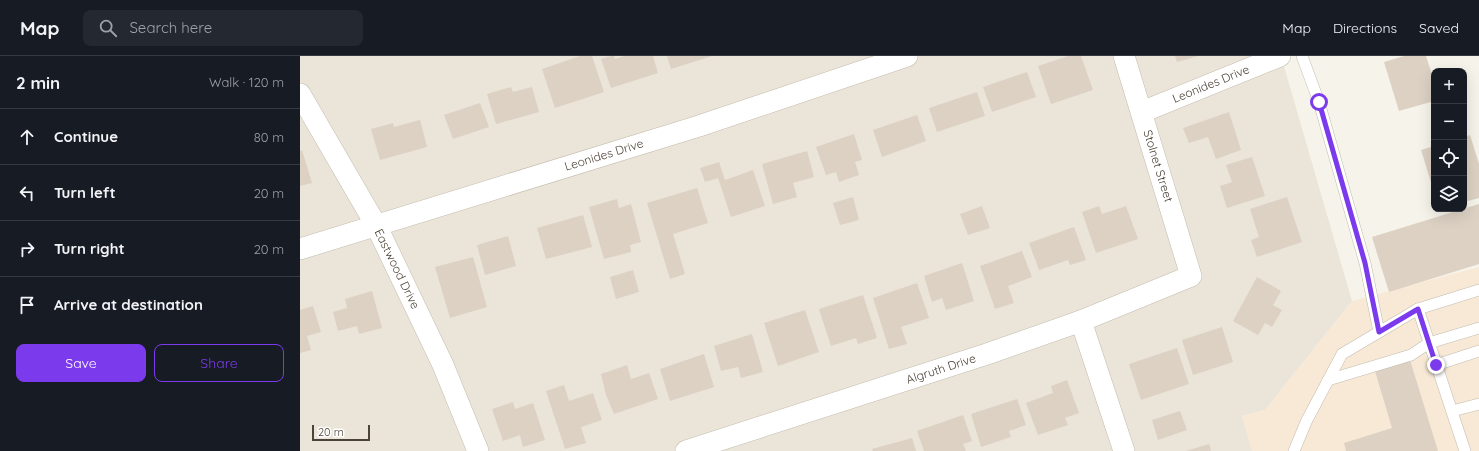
<!DOCTYPE html>
<html lang="en">
<head>
<meta charset="utf-8">
<style>
  body { margin:0; font-family:Quicksand,sans-serif; background:#242831; color:#f1f3f6 }
  .controls { position:absolute; right:12px; top:12px; display:grid; overflow:hidden; border-radius:8px; box-shadow:0 4px 16px #0002 }
  .controls button { width:36px; height:36px; display:grid; place-items:center; padding:0; border:0; border-bottom:1px solid #363941; background:#171b24; color:#f1f3f6; font:20px sans-serif }
  .scale { position:absolute; left:12px; bottom:10px; width:58px; box-sizing:border-box; padding-left:4px; border:2px solid #4c4338; border-top:0; font-size:11px; line-height:14px; white-space:nowrap; color:#4c4338; -webkit-text-stroke:3px #fff; paint-order:stroke }
  .stop { position:absolute; width:12px; height:12px; margin:-9px; border:3px solid #7c3aed; border-radius:50%; background:#fff }
  .stop.end { background:#7c3aed; border-color:#fff; box-shadow:0 1px 4px #0008 }
  .list { margin:0; padding:0; list-style:none }
  h2 { display:flex; justify-content:space-between; align-items:center; height:52px; margin:0; padding:0 16px; font-size:17px }
  h2 small { font-size:13px; font-weight:400; color:#9ea1a6 }
  .list li { display:grid; grid-template-columns:26px 1fr auto; gap:12px; align-items:center; box-sizing:border-box; height:56px; padding:0 16px; border-top:1px solid #363941 }
  .list b { display:block; font-size:15px; white-space:nowrap }
  .list em { font-size:13px; font-style:normal; color:#9ea1a6 }
  .actions { display:flex; gap:8px; padding:12px 16px }
  .actions a { flex:1; padding:9px 0; border:1px solid #7c3aed; border-radius:8px; text-align:center; font-size:14px; color:#7c3aed }
  .actions .main { background:#7c3aed; color:#fff }
  .icon { flex:none; width:22px; height:22px; fill:none; stroke:currentColor; stroke-width:2; stroke-linecap:round; stroke-linejoin:round }
  .map { position:relative; flex:none; width:1179px; height:395px; overflow:hidden }
  header { display:flex; align-items:center; gap:24px; box-sizing:border-box; height:56px; padding:0 20px; background:#171b24; border-bottom:1px solid #363941 }
  header strong { font-size:19px }
  nav { display:flex; gap:22px; margin-inline-start:auto; font-size:14px }
  .search { width:280px; height:36px; background:#242831; display:flex; align-items:center; gap:10px; box-sizing:border-box; padding:0 14px; border-radius:8px; color:#9ea1a6; font-size:15px }
  main { display:flex }
  aside { flex:1; background:#171b24 }
  .map>svg:first-child { display:block }
  .residential { fill:#ebe5d9 }
  .commercial { fill:#f8e9d6 }
  .building { fill:#dcd1c3 }
  .lines { fill:none; stroke-linecap:round; stroke-linejoin:round }
  .lane-casing { stroke:#c3bbad; stroke-width:12 }
  .street-casing { stroke:#c3bbad; stroke-width:22 }
  .lane { stroke:#fff; stroke-width:11 }
  .street { stroke:#fff; stroke-width:21 }
  .route { stroke:#7c3aed; stroke-width:5 }
  .labels { text-anchor:middle; stroke-width:3.5; stroke-linejoin:round; paint-order:stroke }
  .street-label { font-size:12px; fill:#4c4338; stroke:#fff }
</style>
</head>
<body>
<header>
<strong>Map</strong>
<div class="search"><svg class="icon" aria-label="search" viewBox="0 0 24 24"><circle cx="10" cy="10" r="6"/><path d="M15 15l6 6"/></svg>Search here</div>
<nav><a>Map</a><a>Directions</a><a>Saved</a></nav>
</header>
<main>
<aside>
<h2>2 min<small>Walk · 120 m</small></h2>
<ul class="list">
<li><svg class="icon" aria-label="ahead" viewBox="0 0 24 24"><path d="M12 20V5M6 11l6-6 6 6"/></svg><div><b>Continue</b></div><em>80 m</em></li>
<li><svg class="icon" aria-label="left" viewBox="0 0 24 24"><path d="M17 20v-9H6M10 6l-5 5 5 5"/></svg><div><b>Turn left</b></div><em>20 m</em></li>
<li><svg class="icon" aria-label="right" viewBox="0 0 24 24"><path d="M7 20v-9h11M14 6l5 5-5 5"/></svg><div><b>Turn right</b></div><em>20 m</em></li>
<li><svg class="icon" aria-label="arrive" viewBox="0 0 24 24"><path d="M6 21V4h12l-3 4 3 4H6"/></svg><div><b>Arrive at destination</b></div></li>
</ul>
<div class="actions"><a class="main">Save</a><a>Share</a></div>
</aside>
<div class="map">
<svg width="1179" height="395" viewBox="0 0 1179 395">
  <rect width="100%" height="100%" fill="#f6f3eb"/>
  <polygon class="residential" points="0,0 981,0 1052,245 965,354 942,360 952,395 0,395"/>
  <polygon class="commercial" points="1179,211 1179,395 952,395 942,360 965,354 1052,245"/>
  <g class="building">
    <polygon points="280,0 292,0 304,36 255,52 242,13"/>
    <polygon points="311,0 314,0 315,3 324,0 353,0 358,17 311,32 301,3"/>
    <polygon points="367,0 412,0 371,13"/>
    <polygon points="768,0 781,0 793,34 751,48 738,10"/>
    <polygon points="875,0 898,0 877,6"/>
    <polygon points="1104,0 1126,0 1134,25 1134,45 1099,55 1084,6"/>
    <polygon points="727,16 736,41 692,56 683,31"/>
    <polygon points="211,31 213,36 232,31 239,56 196,68 187,38"/>
    <polygon points="677,36 685,60 637,76 629,52"/>
    <polygon points="180,47 189,71 153,83 144,59"/>
    <polygon points="929,56 941,94 916,103 908,81 889,87 883,72"/>
    <polygon points="617,59 626,85 582,101 573,74"/>
    <polygon points="120,64 127,91 80,104 71,73 93,67 94,71"/>
    <polygon points="554,78 562,104 555,106 559,119 539,126 536,116 526,119 516,91"/>
    <polygon points="1170,79 1179,108 1179,142 1164,146 1164,81"/>
    <polygon points="1134,90 1134,136 1121,94"/>
    <polygon points="2,94 12,127 0,130 0,95"/>
    <polygon points="507,95 514,121 493,127 497,141 473,148 462,108"/>
    <polygon points="952,101 965,140 927,152 920,130 932,126 926,109"/>
    <polygon points="419,106 425,124 453,114 465,150 431,161 418,122 405,126 400,112"/>
    <polygon points="397,132 408,167 373,178 385,218 370,223 347,147"/>
    <polygon points="553,141 559,164 540,169 533,147"/>
    <polygon points="987,141 1002,186 957,201 951,184 959,181 950,153"/>
    <polygon points="317,143 319,152 331,148 341,186 330,189 331,196 304,203 289,151"/>
    <polygon points="1179,148 1179,208 1089,236 1072,181"/>
    <polygon points="682,150 690,172 668,179 660,158"/>
    <polygon points="799,150 802,158 826,150 838,183 796,197 782,156"/>
    <polygon points="283,159 292,191 246,203 237,172"/>
    <polygon points="774,171 786,204 770,209 768,204 739,214 729,187"/>
    <polygon points="208,180 216,210 185,219 177,189"/>
    <polygon points="722,195 732,221 708,230 714,247 695,253 680,210"/>
    <polygon points="173,201 187,251 150,262 135,211"/>
    <polygon points="662,207 674,245 646,254 642,242 632,246 624,220"/>
    <polygon points="333,214 339,236 316,243 310,221"/>
    <polygon points="957,221 981,235 973,249 982,254 972,271 965,267 958,279 933,265"/>
    <polygon points="617,227 629,262 601,271 607,288 589,293 573,242"/>
    <polygon points="72,235 82,272 59,278 57,270 38,275 33,256 47,252 45,243"/>
    <polygon points="563,239 577,282 558,288 556,282 531,290 519,253"/>
    <polygon points="13,250 21,276 7,280 11,294 0,297 0,254"/>
    <polygon points="505,254 519,296 478,310 464,267"/>
    <polygon points="922,271 933,306 893,319 882,284"/>
    <polygon points="452,278 463,316 441,322 438,311 421,315 414,290"/>
    <polygon points="877,292 889,328 841,344 829,308"/>
    <polygon points="404,298 414,331 370,345 360,313"/>
    <polygon points="1110,304 1138,395 1046,395 1044,387 1092,372 1075,315"/>
    <polygon points="327,309 331,323 349,317 358,343 314,358 306,339 301,318"/>
    <polygon points="767,324 779,357 765,362 768,369 738,379 726,347 753,337 751,330"/>
    <polygon points="264,329 269,345 293,337 302,364 281,371 286,387 265,393 246,335"/>
    <polygon points="717,343 726,369 709,375 711,381 681,391 671,358"/>
    <polygon points="213,346 215,353 233,347 245,384 223,391 220,379 203,385 192,353"/>
    <polygon points="880,355 887,374 858,384 852,364"/>
    <polygon points="663,359 672,385 663,388 666,395 624,395 617,375"/>
    <polygon points="612,382 616,395 573,395 572,393"/>
    <polygon points="909,388 911,395 886,395"/>
  </g>
  <g class="lines">
    <defs>
      <g id="lane">
        <polyline points="1002,0 1019,46 1065,207 1079,276"/>
        <polyline points="1118,253 1165,395"/>
        <polyline points="1136,309 1179,295"/>
        <polyline points="1028,324 1111,299 1129,287 1179,272"/>
        <polyline points="1152,355 1179,348"/>
        <polyline points="994,395 1006,366 1042,298 1118,253 1179,234"/>
      </g>
      <g id="street">
        <polyline points="0,38 76,169 143,309 178,395"/>
        <polyline points="842,56 980,0"/>
        <polyline points="0,193 399,70 607,0"/>
        <polyline points="781,265 824,395"/>
        <polyline points="386,395 687,298 781,265 891,220 824,0"/>
      </g>
    </defs>
    <use href="#lane" class="lane-casing"/>
    <use href="#street" class="street-casing"/>
    <use href="#lane" class="lane"/>
    <use href="#street" class="street"/>
  </g>
  <g class="lines">
    <polyline class="route" points="1019,46 1065,207 1079,276 1118,253 1136,309"/>
  </g>
  <g class="labels">
    <g class="street-label">
      <text transform="translate(911 28) rotate(-22)" y="4">Leonides Drive</text>
      <text transform="translate(304 99) rotate(-17)" y="4">Leonides Drive</text>
      <text transform="translate(858 110) rotate(73)" y="4">Stolnet Street</text>
      <text transform="translate(97 213) rotate(64)" y="4">Eastwood Drive</text>
      <text transform="translate(641 313) rotate(-18)" y="4">Algruth Drive</text>
    </g>
  </g>
</svg>
<div class="controls">
<button>+</button>
<button>−</button>
<button><svg class="icon" aria-label="locate" viewBox="0 0 24 24"><circle cx="12" cy="12" r="6"/><path d="M12 2v4M12 18v4M2 12h4M18 12h4"/></svg></button>
<button><svg class="icon" aria-label="layers" viewBox="0 0 24 24"><path d="M12 4l9 5-9 5-9-5zM3 14l9 5 9-5"/></svg></button>
</div>
<div class="scale">20 m</div>
<div class="stop" style="left:1019px;top:46px"></div>
<div class="stop end" style="left:1136px;top:309px"></div>
</div>
</main>
</body>
</html>
